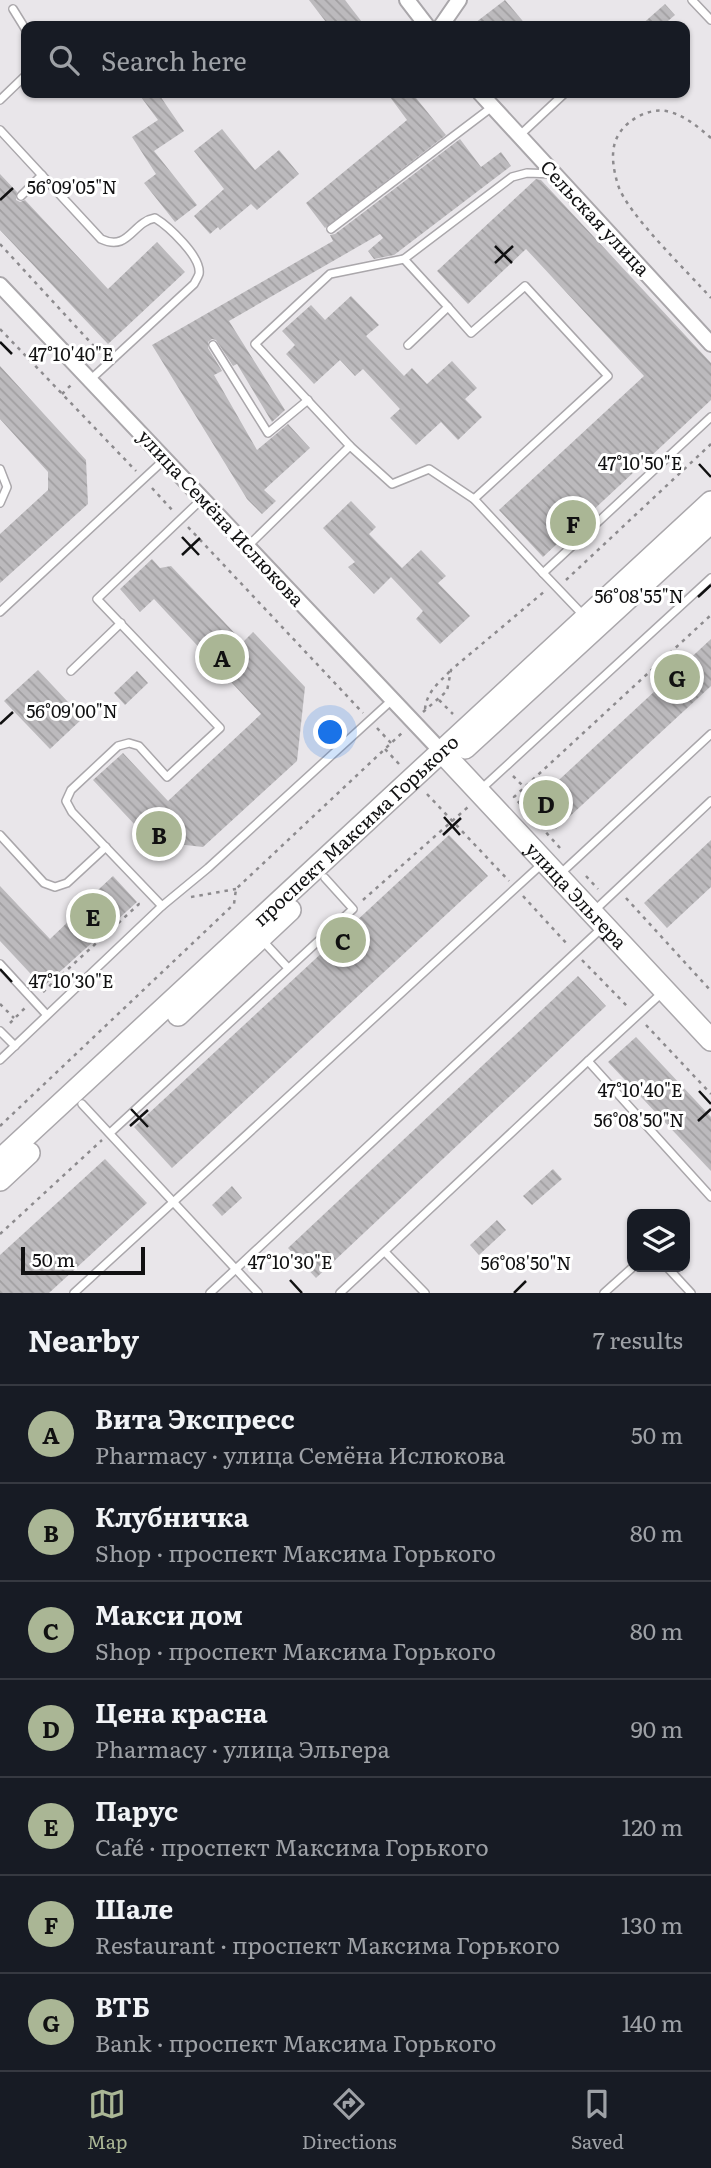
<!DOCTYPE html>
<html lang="en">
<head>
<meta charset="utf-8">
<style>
  body { margin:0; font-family:Literata,serif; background:#20242c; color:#f1f3f6 }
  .controls { position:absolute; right:21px; bottom:21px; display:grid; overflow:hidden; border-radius:14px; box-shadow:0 2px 5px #0004 }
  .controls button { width:63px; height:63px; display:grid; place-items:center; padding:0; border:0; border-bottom:2px solid #363941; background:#171b24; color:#f1f3f6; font:35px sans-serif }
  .scale { position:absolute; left:21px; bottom:18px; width:124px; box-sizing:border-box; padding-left:7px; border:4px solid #111112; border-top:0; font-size:19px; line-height:24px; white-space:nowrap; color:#111112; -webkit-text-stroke:5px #fff; paint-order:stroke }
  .you { position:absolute; left:331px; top:733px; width:24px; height:24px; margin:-18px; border:5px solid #fff; border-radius:50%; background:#1a73e8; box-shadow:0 0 0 10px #1a73e833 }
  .badge { display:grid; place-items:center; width:46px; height:46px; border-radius:50%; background:#aab695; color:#111; font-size:23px; font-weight:700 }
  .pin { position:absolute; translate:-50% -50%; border:4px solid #fff; box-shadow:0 2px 7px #0006 }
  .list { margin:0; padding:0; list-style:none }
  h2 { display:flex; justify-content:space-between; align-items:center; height:91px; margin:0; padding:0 28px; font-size:30px }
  h2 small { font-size:23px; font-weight:400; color:#9ea1a6 }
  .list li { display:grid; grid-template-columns:46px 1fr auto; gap:21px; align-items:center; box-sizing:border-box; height:98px; padding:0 28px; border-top:2px solid #363941 }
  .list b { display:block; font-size:26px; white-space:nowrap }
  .list p { margin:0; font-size:23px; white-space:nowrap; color:#9ea1a6 }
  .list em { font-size:23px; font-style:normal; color:#9ea1a6 }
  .icon { flex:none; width:38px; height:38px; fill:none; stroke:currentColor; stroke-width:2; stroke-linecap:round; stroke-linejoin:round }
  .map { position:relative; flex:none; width:711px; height:1293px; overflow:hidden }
  .search { position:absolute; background:#171b24; box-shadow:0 2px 5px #0004; left:21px; right:21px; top:21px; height:77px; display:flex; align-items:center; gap:18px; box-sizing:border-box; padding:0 24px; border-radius:14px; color:#9ea1a6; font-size:26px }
  .sheet { height:777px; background:#171b24 }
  nav { display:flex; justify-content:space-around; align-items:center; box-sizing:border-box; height:98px; border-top:2px solid #363941; background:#171b24; font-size:19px; color:#9ea1a6 }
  nav a { display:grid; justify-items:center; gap:4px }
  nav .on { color:#aab695 }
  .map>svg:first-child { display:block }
  .building { fill:url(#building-back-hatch) }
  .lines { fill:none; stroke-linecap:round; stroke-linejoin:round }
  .lane-casing { stroke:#aaa7ab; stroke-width:10 }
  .street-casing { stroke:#aaa7ab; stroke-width:18 }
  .secondary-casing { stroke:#aaa7ab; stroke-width:24 }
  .path { stroke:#8d8b8e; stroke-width:2.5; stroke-dasharray:3.5 5; stroke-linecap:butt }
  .lane { stroke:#fff; stroke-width:7 }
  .street { stroke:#fff; stroke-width:14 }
  .secondary { stroke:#fff; stroke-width:21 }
  .ticks { fill:none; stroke:#111112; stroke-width:2.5 }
  .labels { text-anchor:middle; stroke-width:6; stroke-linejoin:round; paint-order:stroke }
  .street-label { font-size:19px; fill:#111112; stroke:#fff }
  .ticks-label { font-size:18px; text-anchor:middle; fill:#111112; stroke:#fff; stroke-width:6; stroke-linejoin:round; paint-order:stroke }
</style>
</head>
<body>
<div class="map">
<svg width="711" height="1293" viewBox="0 0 711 1293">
  <defs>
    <pattern id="building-back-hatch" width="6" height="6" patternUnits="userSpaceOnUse" patternTransform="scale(1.75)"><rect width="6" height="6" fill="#bcbabd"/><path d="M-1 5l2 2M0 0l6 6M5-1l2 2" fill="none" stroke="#a19fa1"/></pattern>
  </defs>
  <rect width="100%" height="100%" fill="#e9e6ea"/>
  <g class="building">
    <polygon points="309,0 345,0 365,26 329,26"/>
    <polygon points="505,0 527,26 471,26"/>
    <polygon points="665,4 675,15 662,26 640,26"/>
    <polygon points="138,93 158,93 184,131 154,151 197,205 175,222 144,183 156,174 132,137 158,120"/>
    <polygon points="387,93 412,93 446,135 325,228 306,203 407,120"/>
    <polygon points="222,129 255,170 279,150 299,174 257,210 251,204 220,230 218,227 210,234 194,216 224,189 194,151"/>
    <polygon points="460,139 481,167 501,152 511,166 394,255 374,259 368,251 383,238 380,234 229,321 285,410 272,422 237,364 233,366 216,340 212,339 208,342 208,348 222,371 214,375 257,450 288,424 310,448 264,490 276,501 262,514 247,499 152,345 333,241 330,235 335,234"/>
    <polygon points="0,174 17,192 16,200 20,202 25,200 108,289 157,242 185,272 108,344 0,230"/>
    <polygon points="536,179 541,180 711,363 711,400 543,557 499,510 644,376 526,249 468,304 437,271"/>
    <polygon points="351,296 379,325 366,336 404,376 412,368 427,384 452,361 477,388 465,399 482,417 458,440 441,422 416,445 390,418 400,409 363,369 355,376 340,360 314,384 286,354 295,345 282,331 311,305 325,320"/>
    <polygon points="0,366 86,460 88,504 0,583 0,534 48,490 48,472 0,419"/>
    <polygon points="351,501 376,527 369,534 402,568 421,550 446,576 438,583 470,616 440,644 416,619 423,611 391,577 374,594 348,567 355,562 323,528"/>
    <polygon points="152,559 160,568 171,566 243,642 253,632 305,687 297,761 203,847 150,841 93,780 123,753 168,801 261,714 154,599 140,612 120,589"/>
    <polygon points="711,639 711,686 556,829 533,804"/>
    <polygon points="38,670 83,718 50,749 4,701"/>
    <polygon points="137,671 148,683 125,705 114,693"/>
    <polygon points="449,835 488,876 172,1168 134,1127"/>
    <polygon points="711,840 711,887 667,928 644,903"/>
    <polygon points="113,876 137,902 43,987 0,941 0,886 50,939 72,918 70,916"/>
    <polygon points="578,976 606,1006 316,1278 288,1248"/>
    <polygon points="636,1037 711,1117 711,1171 608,1062"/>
    <polygon points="105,1159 147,1203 49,1293 0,1293 0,1255"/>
    <polygon points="553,1169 562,1179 532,1205 523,1196"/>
    <polygon points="232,1186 242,1198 222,1216 212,1205"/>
    <polygon points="497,1220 506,1230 479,1255 470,1245"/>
  </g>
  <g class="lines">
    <defs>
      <g id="lane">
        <polyline points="692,0 711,20"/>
        <polyline points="13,9 26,30"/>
        <polyline points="0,100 26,75"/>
        <path d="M 0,130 L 101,239 C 129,252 132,222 155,218 C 168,226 202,257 199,274 C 198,277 196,280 194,284 L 90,380"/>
        <polyline points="520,135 565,93"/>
        <polyline points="21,196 42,175"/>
        <polyline points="331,229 492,107"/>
        <polyline points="448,307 471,333 525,286 608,376 474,499"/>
        <polyline points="213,345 268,433 308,400"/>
        <polyline points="408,345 448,307 404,259 512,177 527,173 554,174"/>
        <polyline points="350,446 255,344 330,274 404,259"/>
        <polyline points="0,469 7,487 0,503"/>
        <polyline points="248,546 350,446 392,484 429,469 474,499 543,573"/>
        <polyline points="0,612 165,459"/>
        <polyline points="585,617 543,573 711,417"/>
        <polyline points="71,671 121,623"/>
        <polyline points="479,791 711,578"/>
        <polyline points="0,835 44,883 55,887 67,883 106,847"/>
        <polyline points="560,874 711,734"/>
        <polyline points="162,906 72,812 66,801 71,790 118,746 129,743 139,746 167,777 220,728 97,599 202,499"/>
        <polyline points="595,910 711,801"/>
        <polyline points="263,941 288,968"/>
        <polyline points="0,964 46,1014"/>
        <polyline points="664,991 588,1061 711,1197"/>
        <polyline points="0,1031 15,1046"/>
        <polyline points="0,1060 162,906 208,868 392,700"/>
        <polyline points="82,1104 258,1293"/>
        <polyline points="110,1133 353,909 325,878"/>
        <polyline points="385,1252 425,1293"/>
        <polyline points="667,1267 691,1293"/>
        <polyline points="74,1293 543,863"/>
        <polyline points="210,1293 604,926"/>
        <polyline points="340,1293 588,1061"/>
        <polyline points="604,1293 633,1267"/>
      </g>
      <g id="street">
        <polyline points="407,0 427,26"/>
        <polyline points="441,26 459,0"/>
        <polyline points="480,93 711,344"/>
        <polyline points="0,285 441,751"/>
      </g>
      <g id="secondary">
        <polyline points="465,748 711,522"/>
        <path id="s1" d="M 441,751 L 711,1040"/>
        <polyline points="178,1015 290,910"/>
        <path id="s2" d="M 0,1160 L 711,502"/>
        <polyline points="0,1180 29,1153"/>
      </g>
    </defs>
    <use href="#lane" class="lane-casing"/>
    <use href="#street" class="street-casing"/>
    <use href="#secondary" class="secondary-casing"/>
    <g class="path">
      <path d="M 711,138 C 698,127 687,117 670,112 C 660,109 649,111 639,116 C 610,132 609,155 618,185 C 627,214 689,273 711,298"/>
      <polyline points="0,244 102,355"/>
      <polyline points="0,329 136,471"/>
      <polyline points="62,394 72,384"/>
      <polyline points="152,488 174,512"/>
      <polyline points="188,527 363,713"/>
      <polyline points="566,580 711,444"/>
      <polyline points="439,700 453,714"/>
      <path d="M 425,709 C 427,691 439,683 451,670"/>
      <polyline points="423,712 447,691 451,670 545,591"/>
      <polyline points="377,728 391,743"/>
      <polyline points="385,749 399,764"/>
      <polyline points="513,776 523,786"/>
      <polyline points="427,794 509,881"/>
      <polyline points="560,848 514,797 711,615"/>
      <polyline points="586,876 598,889"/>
      <polyline points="523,896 568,945"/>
      <polyline points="191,897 236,889"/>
      <polyline points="626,898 711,991"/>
      <polyline points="363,900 468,807"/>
      <polyline points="582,960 629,1008"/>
      <polyline points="43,992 139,904 142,904"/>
      <polyline points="0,1004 14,1018"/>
      <polyline points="10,1023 25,1008"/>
      <polyline points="646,1025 711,1094"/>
      <polyline points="0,1126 234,904 236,889 404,731"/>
      <polyline points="0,1234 102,1140"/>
    </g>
    <use href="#lane" class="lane"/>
    <use href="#street" class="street"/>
    <use href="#secondary" class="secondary"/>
  </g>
  <path class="ticks" d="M 0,200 L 13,188M 495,246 L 512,263M 495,263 L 513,246M 0,342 L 12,354M 699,464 L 711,477M 182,537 L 199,555M 182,555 L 200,538M 698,597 L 711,585M 0,724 L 13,712M 444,817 L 460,835M 443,835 L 461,818M 0,969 L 12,982M 699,1091 L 711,1104M 131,1109 L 148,1127M 698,1121 L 711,1109M 130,1126 L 148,1110M 290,1280 L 302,1293M 514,1293 L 526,1281"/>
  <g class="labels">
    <g class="street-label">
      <text transform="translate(595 218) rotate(47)" y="7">Сельская улица</text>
      <text transform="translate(221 518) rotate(47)" y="7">улица Семёна Ислюкова</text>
      <text dy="7" stroke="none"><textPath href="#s2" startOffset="485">проспект Максима Горького</textPath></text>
      <text dy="7" stroke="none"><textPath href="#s1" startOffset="198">улица Эльгера</textPath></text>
    </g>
  </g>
  <g class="ticks-label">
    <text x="72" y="194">56°09'05"N</text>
    <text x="71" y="361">47°10'40"E</text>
    <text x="640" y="470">47°10'50"E</text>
    <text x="639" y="603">56°08'55"N</text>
    <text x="72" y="718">56°09'00"N</text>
    <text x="71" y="988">47°10'30"E</text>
    <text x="640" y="1097">47°10'40"E</text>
    <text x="639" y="1127">56°08'50"N</text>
    <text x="290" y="1269">47°10'30"E</text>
    <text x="526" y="1270">56°08'50"N</text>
  </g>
</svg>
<div class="controls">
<button><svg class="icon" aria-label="layers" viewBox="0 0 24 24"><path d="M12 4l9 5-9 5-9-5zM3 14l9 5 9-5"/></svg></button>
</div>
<div class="scale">50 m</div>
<div class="you"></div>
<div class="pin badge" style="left:222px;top:657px">A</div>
<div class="pin badge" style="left:159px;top:834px">B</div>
<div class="pin badge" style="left:343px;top:940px">C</div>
<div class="pin badge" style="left:546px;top:803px">D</div>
<div class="pin badge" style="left:93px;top:916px">E</div>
<div class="pin badge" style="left:573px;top:523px">F</div>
<div class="pin badge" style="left:677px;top:677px">G</div>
<div class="search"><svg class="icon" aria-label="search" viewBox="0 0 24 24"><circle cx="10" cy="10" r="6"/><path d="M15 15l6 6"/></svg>Search here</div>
</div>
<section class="sheet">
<h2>Nearby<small>7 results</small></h2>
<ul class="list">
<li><span class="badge">A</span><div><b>Вита Экспресс</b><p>Pharmacy · улица Семёна Ислюкова</p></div><em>50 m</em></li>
<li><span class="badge">B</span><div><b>Клубничка</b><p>Shop · проспект Максима Горького</p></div><em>80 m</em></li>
<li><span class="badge">C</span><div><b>Макси дом</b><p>Shop · проспект Максима Горького</p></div><em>80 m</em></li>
<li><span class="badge">D</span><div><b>Цена красна</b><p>Pharmacy · улица Эльгера</p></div><em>90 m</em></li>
<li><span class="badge">E</span><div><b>Парус</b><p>Café · проспект Максима Горького</p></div><em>120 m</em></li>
<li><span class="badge">F</span><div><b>Шале</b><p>Restaurant · проспект Максима Горького</p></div><em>130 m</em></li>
<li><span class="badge">G</span><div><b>ВТБ</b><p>Bank · проспект Максима Горького</p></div><em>140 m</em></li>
</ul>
</section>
<nav>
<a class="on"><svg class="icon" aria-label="map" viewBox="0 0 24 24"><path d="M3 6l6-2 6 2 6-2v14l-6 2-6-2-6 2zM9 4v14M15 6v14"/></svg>Map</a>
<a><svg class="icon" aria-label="directions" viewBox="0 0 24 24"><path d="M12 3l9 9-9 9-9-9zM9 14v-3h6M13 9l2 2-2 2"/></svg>Directions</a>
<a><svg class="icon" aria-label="saved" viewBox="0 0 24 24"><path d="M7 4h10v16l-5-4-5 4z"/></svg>Saved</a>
</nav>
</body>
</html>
